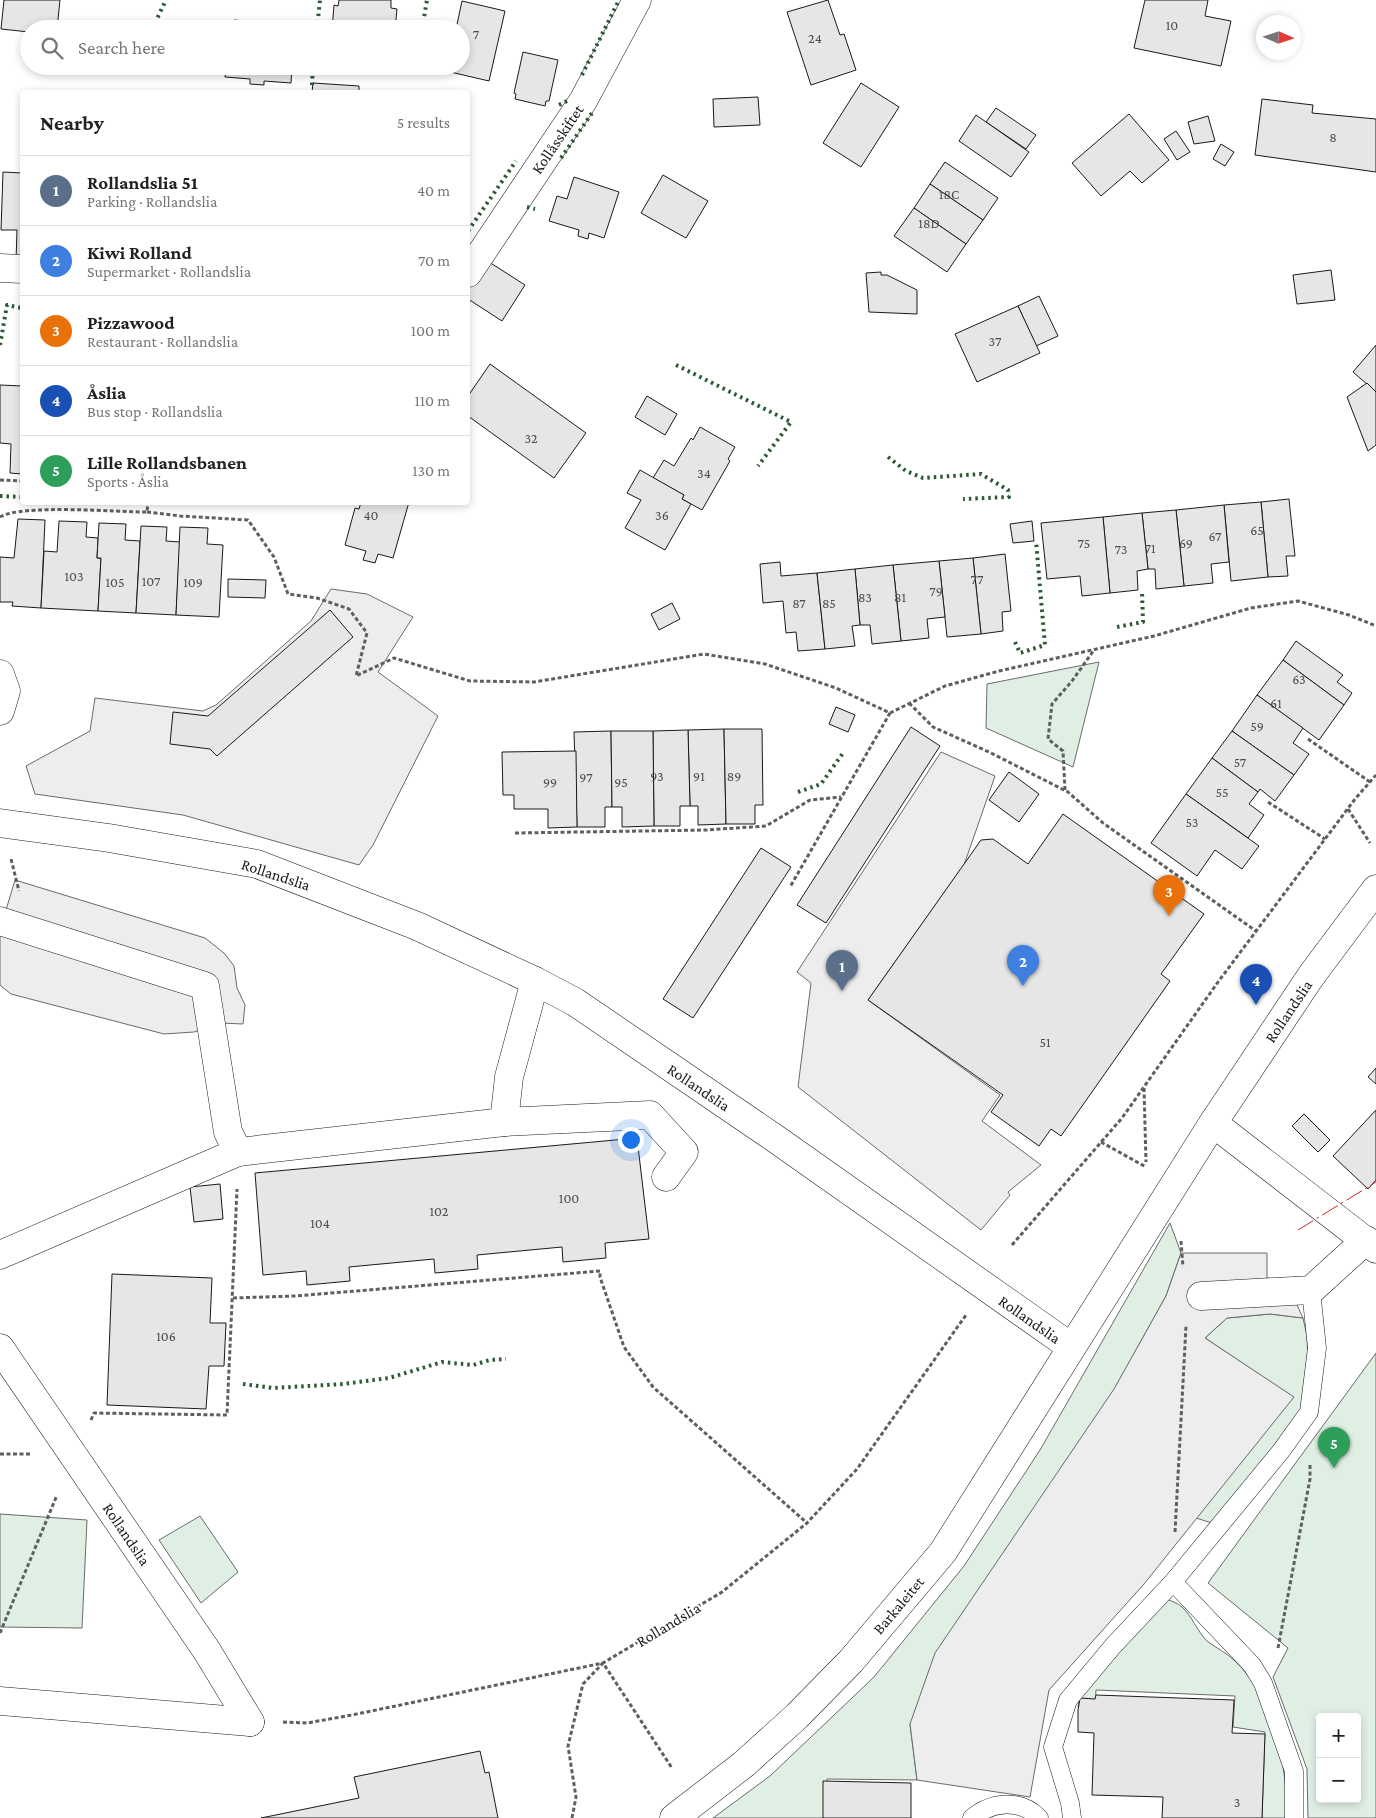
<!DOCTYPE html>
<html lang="en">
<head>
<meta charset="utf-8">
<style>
  body { margin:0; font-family:"Crimson Pro",serif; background:#f6f6f6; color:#222 }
  .controls { position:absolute; right:15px; bottom:15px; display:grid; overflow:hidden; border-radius:5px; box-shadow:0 2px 8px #0003 }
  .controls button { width:45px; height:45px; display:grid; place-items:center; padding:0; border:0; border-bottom:1px solid #e0e0e0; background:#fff; color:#222; font:25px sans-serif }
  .compass { position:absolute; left:1256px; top:15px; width:45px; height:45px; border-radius:50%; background:#fff; box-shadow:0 2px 8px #0003; rotate:93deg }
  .you { position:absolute; left:630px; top:1139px; width:18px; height:18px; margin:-12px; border:4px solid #fff; border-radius:50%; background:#1a73e8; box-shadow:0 0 0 8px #1a73e833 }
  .badge { display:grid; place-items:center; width:32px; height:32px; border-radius:50%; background:#0b8043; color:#fff; font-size:16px; font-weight:700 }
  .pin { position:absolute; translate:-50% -41px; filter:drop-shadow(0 1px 2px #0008) }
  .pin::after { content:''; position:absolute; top:26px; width:18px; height:15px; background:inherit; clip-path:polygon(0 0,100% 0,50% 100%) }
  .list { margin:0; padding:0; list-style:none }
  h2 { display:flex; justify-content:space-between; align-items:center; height:65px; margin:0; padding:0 20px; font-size:21px }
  h2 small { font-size:16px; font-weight:400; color:#767676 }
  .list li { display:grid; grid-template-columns:32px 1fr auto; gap:15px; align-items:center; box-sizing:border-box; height:70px; padding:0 20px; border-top:1px solid #e0e0e0 }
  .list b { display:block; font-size:19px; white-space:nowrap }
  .list p { margin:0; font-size:16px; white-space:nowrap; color:#767676 }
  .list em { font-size:16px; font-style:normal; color:#767676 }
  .icon { flex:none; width:28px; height:28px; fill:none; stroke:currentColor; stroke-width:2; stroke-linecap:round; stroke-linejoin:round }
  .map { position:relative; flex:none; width:1376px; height:1818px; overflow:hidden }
  .search { position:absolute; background:#fff; box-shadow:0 2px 8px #0003; left:20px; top:20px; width:450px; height:55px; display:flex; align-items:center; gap:12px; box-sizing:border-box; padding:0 18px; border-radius:28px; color:#767676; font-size:19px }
  .panel { position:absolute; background:#fff; box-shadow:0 2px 8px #0003; left:20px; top:90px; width:450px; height:415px; border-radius:5px }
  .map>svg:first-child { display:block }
  .green { fill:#e0efe3; stroke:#6a6a6a; fill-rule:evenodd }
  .parking { fill:#ededed; stroke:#6a6a6a }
  .building { fill:#e6e6e6; stroke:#1a1a1a }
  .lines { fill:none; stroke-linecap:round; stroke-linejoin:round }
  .lane-casing { stroke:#1a1a1a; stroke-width:19 }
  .street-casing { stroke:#1a1a1a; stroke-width:29 }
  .path { stroke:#5f5f5f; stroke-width:3; stroke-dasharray:4 2.5; stroke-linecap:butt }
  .lane { stroke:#fff; stroke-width:18 }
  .street { stroke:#fff; stroke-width:28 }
  .hedge { stroke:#2b5a34; stroke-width:4; stroke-dasharray:2.5 4; stroke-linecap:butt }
  .power { stroke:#c62828; stroke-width:1; stroke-dasharray:18 4 2.5 4; stroke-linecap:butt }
  .labels { text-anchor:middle; stroke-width:4; stroke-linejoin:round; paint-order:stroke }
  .number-label { font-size:14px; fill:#4d4d4d }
  .street-label { font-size:16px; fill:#1a1a1a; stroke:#fff }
</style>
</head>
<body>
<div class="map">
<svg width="1376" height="1818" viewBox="0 0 1376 1818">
  <rect width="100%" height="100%" fill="#fff"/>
  <g class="green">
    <polygon points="1099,662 1073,767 986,728 987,684"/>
    <polygon points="1170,1223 1181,1253 1166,1296 1114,1390 910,1724 917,1780 827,1779 827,1818 713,1818 770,1776 874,1677 964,1566 1040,1450"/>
    <polygon points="1270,1314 1303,1318 1307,1336 1309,1389 1299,1412 1215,1524 1196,1518 1293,1397 1205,1338 1227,1318"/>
    <path d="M 1376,1353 L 1376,1818 L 1308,1818 L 1307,1769 L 1273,1677 L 1288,1648 L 1208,1583 ZM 1320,1717 L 1357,1717 L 1357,1799 L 1320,1799 Z"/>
    <polygon points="0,1514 87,1520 82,1628 0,1627"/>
    <polygon points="200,1516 238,1572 201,1603 159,1540"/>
    <path d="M 1165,1598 C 1170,1601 1178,1603 1182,1607 C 1192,1616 1197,1631 1207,1641 C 1216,1648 1227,1653 1235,1661 C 1273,1696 1288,1769 1287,1818 L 1262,1818 L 1265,1732 L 1233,1727 L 1235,1696 L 1096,1690 L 1095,1707 L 1078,1707 L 1080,1694 Z"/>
  </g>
  <g class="parking">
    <polygon points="331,589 367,594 413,617 378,672 438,716 373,845 359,865 183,815 35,794 26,766 90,731 95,698 203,711 216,705 311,621"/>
    <polygon points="941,752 995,776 964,865 868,1000 1000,1095 982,1121 1041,1165 1008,1192 1010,1195 981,1230 798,1087 811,983 797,972"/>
    <polygon points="15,880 205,938 224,953 234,966 237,988 245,1005 243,1024 221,1023 194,1032 164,1034 11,994 0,985 0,930"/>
    <polygon points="1181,1253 1267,1253 1267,1278 1286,1281 1303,1318 1270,1314 1227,1318 1205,1338 1294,1397 1144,1584 1049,1690 1030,1797 917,1780 910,1724 935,1653 1114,1389 1166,1296"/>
  </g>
  <g class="building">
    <polygon points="4,0 60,0 57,29 29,29 29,32 1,29"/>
    <polygon points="339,0 391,0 391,8 397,9 395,29 332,29 334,5 338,6"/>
    <polygon points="828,0 840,35 844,34 856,70 811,85 787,12"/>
    <polygon points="1145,0 1208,0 1205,16 1231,21 1221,66 1134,48"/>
    <polygon points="462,1 505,11 489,81 446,71 447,66 461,66 461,29 456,29"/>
    <polygon points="234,20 276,24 275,29 230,29 233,27"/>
    <polygon points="523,52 558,60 549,101 546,101 545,106 515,99 516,94 514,93"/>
    <polygon points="226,66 292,66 291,83 264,81 264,85 250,84 250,79 225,77"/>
    <polygon points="313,83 359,86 359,92 312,92"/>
    <polygon points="861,83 899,107 861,167 823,143"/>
    <polygon points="758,97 760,125 714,127 713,99"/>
    <polygon points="1262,99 1313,105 1312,113 1376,119 1376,172 1255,155"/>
    <polygon points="996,108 1036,135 1026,149 986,122"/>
    <polygon points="1129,114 1169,160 1142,183 1130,171 1101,196 1072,163"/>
    <polygon points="976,115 1029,152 1011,177 959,141"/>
    <polygon points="1208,116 1215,141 1194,144 1188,122"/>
    <polygon points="1176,131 1190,152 1177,160 1164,139"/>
    <polygon points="1221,144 1234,152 1225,166 1213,159"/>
    <polygon points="945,162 998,198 983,220 930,184"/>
    <polygon points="3,172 22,173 22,261 16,261 17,230 1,230"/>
    <polygon points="663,175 708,201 686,238 641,213"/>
    <polygon points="574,177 619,192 604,238 589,233 588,239 578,236 579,230 549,221 557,196 567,199"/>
    <polygon points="930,184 983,220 966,244 914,208"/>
    <polygon points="914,208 966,244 947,272 894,236"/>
    <polygon points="486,260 525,285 502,321 468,299 468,289"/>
    <polygon points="1331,270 1335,300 1297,304 1293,275"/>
    <polygon points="881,272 881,275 887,275 917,290 917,314 869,312 866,273"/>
    <polygon points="1039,296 1058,336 1036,346 1018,306"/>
    <polygon points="1018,306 1040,353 977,382 955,334"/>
    <polygon points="1376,345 1376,392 1353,372"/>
    <polygon points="490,364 586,433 554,478 468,416 468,396"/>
    <polygon points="1367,383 1376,392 1376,445 1368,451 1347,397"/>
    <polygon points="0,385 22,386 22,474 10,473 11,444 0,443"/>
    <polygon points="647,396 677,414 665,435 635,417"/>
    <polygon points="700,427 735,447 728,459 730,461 702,510 682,499 684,495 653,478 664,460 674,466 691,438 693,440"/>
    <polygon points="640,470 684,495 682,499 691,504 665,550 625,528 641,500 627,493"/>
    <polygon points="1289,499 1295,556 1286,556 1288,576 1268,577 1261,502"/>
    <polygon points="361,502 409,502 393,558 378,554 375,563 363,560 366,551 345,545 355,508 359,509"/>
    <polygon points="1261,502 1268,577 1231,581 1224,505"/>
    <polygon points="1224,505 1229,562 1211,564 1213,583 1184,586 1176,510"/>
    <polygon points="1176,510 1184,586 1156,589 1155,569 1148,569 1142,513"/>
    <polygon points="1142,513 1148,569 1137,571 1138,590 1110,593 1103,517"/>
    <polygon points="1103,517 1110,593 1082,596 1080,576 1047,579 1041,523"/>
    <polygon points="18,519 45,520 41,608 12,606 13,602 0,602 0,557 14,558"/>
    <polygon points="59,521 87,522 86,537 98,538 97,558 101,558 98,611 41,608 44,551 57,552"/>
    <polygon points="1032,521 1034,541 1013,543 1010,524"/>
    <polygon points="99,523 126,524 125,540 140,541 136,613 98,611 101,558 97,558"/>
    <polygon points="141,526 167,527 166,541 180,542 176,615 136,613"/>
    <polygon points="180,527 208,528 207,544 223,545 219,617 176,615"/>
    <polygon points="1005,554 1011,611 1002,612 1003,631 981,634 973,558"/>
    <polygon points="973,558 981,634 947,637 939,561"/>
    <polygon points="939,561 945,617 927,619 929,638 901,641 893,565"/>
    <polygon points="780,562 781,576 817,573 825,649 798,651 796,632 786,633 783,601 763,603 760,564"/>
    <polygon points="893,565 901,641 872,644 870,625 860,625 855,569"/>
    <polygon points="855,569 860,625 852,626 855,646 825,649 817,573"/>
    <polygon points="228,579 266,580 265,598 228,597"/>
    <polygon points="672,603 680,619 659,630 651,614"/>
    <polygon points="330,610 353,637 217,756 210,749 170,744 173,712 208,716"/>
    <polygon points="1296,641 1343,675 1337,682 1352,693 1344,705 1283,660"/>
    <polygon points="1283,660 1344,705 1319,740 1257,695"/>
    <polygon points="1257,695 1303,728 1293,743 1309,754 1294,775 1232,731"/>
    <polygon points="836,707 855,715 848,732 829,724"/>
    <polygon points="911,727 940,746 826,923 797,905"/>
    <polygon points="724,729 726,824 698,825 698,806 690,806 688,730"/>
    <polygon points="724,729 762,729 763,805 755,805 755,824 726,824"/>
    <polygon points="688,730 690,806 680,806 680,826 654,826 653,731"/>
    <polygon points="611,731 612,807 605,807 605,827 577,827 574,732"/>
    <polygon points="611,731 653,731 654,826 622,827 622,807 612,807"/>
    <polygon points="1232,731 1294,775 1275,801 1260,789 1258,792 1212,758"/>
    <polygon points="576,751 577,827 548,828 548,809 514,809 514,795 503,795 502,752"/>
    <polygon points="1212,758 1258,792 1249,804 1264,815 1248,838 1186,794"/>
    <polygon points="1009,772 1039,794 1019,822 989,800"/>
    <polygon points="1186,794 1259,846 1242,869 1215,850 1197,876 1151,843"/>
    <polygon points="1063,814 1204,914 1161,974 1170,981 1061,1136 1051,1129 1039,1146 991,1112 1003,1095 868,1000 981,840 993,839 1028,864"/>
    <polygon points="761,848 791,867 693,1018 663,999"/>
    <polygon points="1376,1068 1376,1084 1368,1077"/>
    <polygon points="1376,1110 1376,1180 1368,1189 1333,1156"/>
    <polygon points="1304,1114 1330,1140 1318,1152 1292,1126"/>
    <polygon points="637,1138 649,1239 605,1243 606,1258 563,1262 562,1247 477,1255 478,1269 435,1273 434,1259 349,1267 350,1281 307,1285 306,1271 263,1275 255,1173"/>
    <polygon points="220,1184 223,1219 194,1222 190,1187"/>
    <polygon points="112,1274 212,1278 210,1323 226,1323 224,1366 209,1366 206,1409 107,1405"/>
    <polygon points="1096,1695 1234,1700 1232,1733 1265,1734 1262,1818 1162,1818 1163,1797 1092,1795 1094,1733 1078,1732 1078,1710 1080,1698 1095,1699"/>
    <polygon points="480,1751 485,1773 489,1772 498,1818 261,1818 359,1798 354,1777"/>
    <polygon points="823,1781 911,1783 911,1818 823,1818"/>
  </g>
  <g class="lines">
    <defs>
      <g id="lane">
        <path d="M 972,1818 C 991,1802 1020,1798 1039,1818"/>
        <polyline points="1072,1818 1070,1803 1053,1747 1068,1700 1113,1646 1173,1582"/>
        <polyline points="1294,1818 1294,1771 1263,1683 1252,1665 1173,1582 1281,1451 1309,1412 1317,1348 1311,1290"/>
      </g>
      <g id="street">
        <polyline points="0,268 22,269"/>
        <polyline points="468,273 583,101 637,0"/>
        <polyline points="0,674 6,691 0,711"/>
        <polyline points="0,823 109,838 257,864 417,926 535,981 575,1002 773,1137 1071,1347"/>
        <polyline points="0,921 205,986 228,1132 238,1152"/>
        <polyline points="504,1122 509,1077 535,981"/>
        <polyline points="1213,1123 1376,1249"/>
        <polyline points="0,1255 238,1152 504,1122 650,1115 684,1152 666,1177"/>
        <polyline points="1201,1296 1311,1290 1366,1240"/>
        <polyline points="0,1348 207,1651 250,1722"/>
        <polyline points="0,1701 250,1722"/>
        <polyline points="674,1818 744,1764 797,1716 851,1661 943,1552 1213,1123 1311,976 1376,889"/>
      </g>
    </defs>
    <use href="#lane" class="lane-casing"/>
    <use href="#street" class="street-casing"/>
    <g class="path">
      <polyline points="0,480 22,481"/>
      <polyline points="147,512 180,516 248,520 274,557 288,594 317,598 349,609 367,633 356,676 394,658 470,681 534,682 704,654 765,664 836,688 890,713 790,887"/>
      <path d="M 0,517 C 21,504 117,512 147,512 L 148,502"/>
      <polyline points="909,703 933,727 989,752 1068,792 1103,823 1256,931"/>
      <polyline points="890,713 945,686 999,671 1154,636 1251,608 1298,601 1349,615 1376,626"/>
      <polyline points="1308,739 1370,782"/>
      <polyline points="1065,790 1063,751 1048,739 1052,704 1072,681 1094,650"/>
      <polyline points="1268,802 1325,839"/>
      <polyline points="1348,809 1370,843"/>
      <polyline points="515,833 706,830 766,826 810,800 841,797"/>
      <polyline points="11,859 19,891"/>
      <polyline points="1144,1088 1146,1162"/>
      <polyline points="1101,1142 1146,1167"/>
      <polyline points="1181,1241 1183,1267"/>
      <polyline points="1012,1245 1122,1118 1218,982 1355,799 1376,775"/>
      <polyline points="233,1298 295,1296 600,1271 600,1277 624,1347 653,1387 807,1523"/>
      <polyline points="91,1420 94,1413 227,1415 237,1189"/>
      <polyline points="0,1454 30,1454"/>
      <polyline points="1175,1532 1186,1326"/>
      <polyline points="0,1633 57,1495"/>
      <polyline points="1278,1648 1310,1479 1310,1463"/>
      <polyline points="283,1722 307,1723 352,1715 603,1663 722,1592 807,1523 857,1469 966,1315"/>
      <polyline points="572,1818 576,1797 568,1746 583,1684 603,1663 672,1768"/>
    </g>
    <use href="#lane" class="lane"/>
    <use href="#street" class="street"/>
    <g class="hedge">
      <polyline points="152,29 166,0"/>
      <polyline points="317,29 320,0"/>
      <polyline points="422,29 427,0"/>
      <polyline points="582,75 619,0"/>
      <polyline points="312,85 313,66"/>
      <polyline points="559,105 569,100"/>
      <polyline points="561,158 592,113"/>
      <polyline points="527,207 535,209"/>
      <polyline points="468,231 516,161"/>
      <polyline points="0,345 7,305 22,308"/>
      <polyline points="676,365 791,422 758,466"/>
      <polyline points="888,457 906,471 923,478 981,474 1008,490 1009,497 963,499"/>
      <polyline points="0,496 22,497"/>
      <polyline points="1117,627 1143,622 1142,591"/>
      <polyline points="1015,642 1020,653 1045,645 1036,541"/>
      <polyline points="798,792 821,784 843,753"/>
      <polyline points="243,1384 273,1388 343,1384 389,1378 442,1362 473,1365 490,1360 506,1359"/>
    </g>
    <polyline class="power" points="1298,1230 1376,1182"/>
  </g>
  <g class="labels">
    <g class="number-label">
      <text x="1172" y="30">10</text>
      <text x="476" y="39">7</text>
      <text x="815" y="43">24</text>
      <text x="1333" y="142">8</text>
      <text x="949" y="199">18C</text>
      <text x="929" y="228">18D</text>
      <text x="995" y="346">37</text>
      <text x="531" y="443">32</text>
      <text x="704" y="478">34</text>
      <text x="371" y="520">40</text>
      <text x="662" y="520">36</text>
      <text x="1257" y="535">65</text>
      <text x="1215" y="541">67</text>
      <text x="1084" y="548">75</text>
      <text x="1186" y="548">69</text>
      <text x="1150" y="553">71</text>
      <text x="1121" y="554">73</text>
      <text x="74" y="581">103</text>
      <text x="977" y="584">77</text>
      <text x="151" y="586">107</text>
      <text x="115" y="587">105</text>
      <text x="193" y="587">109</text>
      <text x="936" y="596">79</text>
      <text x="865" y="602">83</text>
      <text x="900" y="602">81</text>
      <text x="799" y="608">87</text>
      <text x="829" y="608">85</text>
      <text x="1299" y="684">63</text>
      <text x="1276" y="708">61</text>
      <text x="1257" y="731">59</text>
      <text x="1240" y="767">57</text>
      <text x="657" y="781">93</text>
      <text x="699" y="781">91</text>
      <text x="734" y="781">89</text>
      <text x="586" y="782">97</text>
      <text x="550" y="787">99</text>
      <text x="621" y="787">95</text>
      <text x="1222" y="797">55</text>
      <text x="1192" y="827">53</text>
      <text x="1045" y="1047">51</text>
      <text x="569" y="1203">100</text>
      <text x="439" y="1216">102</text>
      <text x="320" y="1228">104</text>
      <text x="166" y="1341">106</text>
      <text x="1237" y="1807">3</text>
    </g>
    <g class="street-label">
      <text transform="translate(557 139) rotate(-56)" y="6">Kollåsskiftet</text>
      <text transform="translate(276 874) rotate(18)" y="6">Rollandslia</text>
      <text transform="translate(1288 1011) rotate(-56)" y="6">Rollandslia</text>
      <text transform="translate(699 1087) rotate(34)" y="6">Rollandslia</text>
      <text transform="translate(1030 1319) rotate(35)" y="6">Rollandslia</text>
      <text transform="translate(127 1534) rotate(56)" y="6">Rollandslia</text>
      <text transform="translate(898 1605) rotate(-50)" y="6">Barkaleitet</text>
      <text transform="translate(668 1624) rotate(-31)" y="6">Rollandslia</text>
    </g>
  </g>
</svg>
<div class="controls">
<button>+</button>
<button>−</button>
</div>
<svg class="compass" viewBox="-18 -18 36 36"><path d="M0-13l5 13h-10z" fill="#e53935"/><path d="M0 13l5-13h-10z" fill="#767676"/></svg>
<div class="you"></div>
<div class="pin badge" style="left:842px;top:991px;background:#5c6f8a">1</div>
<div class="pin badge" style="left:1023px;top:986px;background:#3f7fe0">2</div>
<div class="pin badge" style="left:1169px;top:916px;background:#e8710a">3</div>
<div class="pin badge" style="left:1256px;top:1005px;background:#1a4fb4">4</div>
<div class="pin badge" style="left:1334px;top:1468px;background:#2e9e5b">5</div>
<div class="search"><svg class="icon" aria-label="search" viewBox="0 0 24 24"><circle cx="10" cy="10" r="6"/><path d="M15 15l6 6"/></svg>Search here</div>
<section class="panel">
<h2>Nearby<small>5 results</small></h2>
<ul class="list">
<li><span class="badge" style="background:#5c6f8a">1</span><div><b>Rollandslia 51</b><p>Parking · Rollandslia</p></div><em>40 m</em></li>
<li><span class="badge" style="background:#3f7fe0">2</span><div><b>Kiwi Rolland</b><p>Supermarket · Rollandslia</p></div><em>70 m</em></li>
<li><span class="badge" style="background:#e8710a">3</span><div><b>Pizzawood</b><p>Restaurant · Rollandslia</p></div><em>100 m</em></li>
<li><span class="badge" style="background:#1a4fb4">4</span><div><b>Åslia</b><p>Bus stop · Rollandslia</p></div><em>110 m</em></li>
<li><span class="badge" style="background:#2e9e5b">5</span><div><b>Lille Rollandsbanen</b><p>Sports · Åslia</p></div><em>130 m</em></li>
</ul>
</section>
</div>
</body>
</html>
